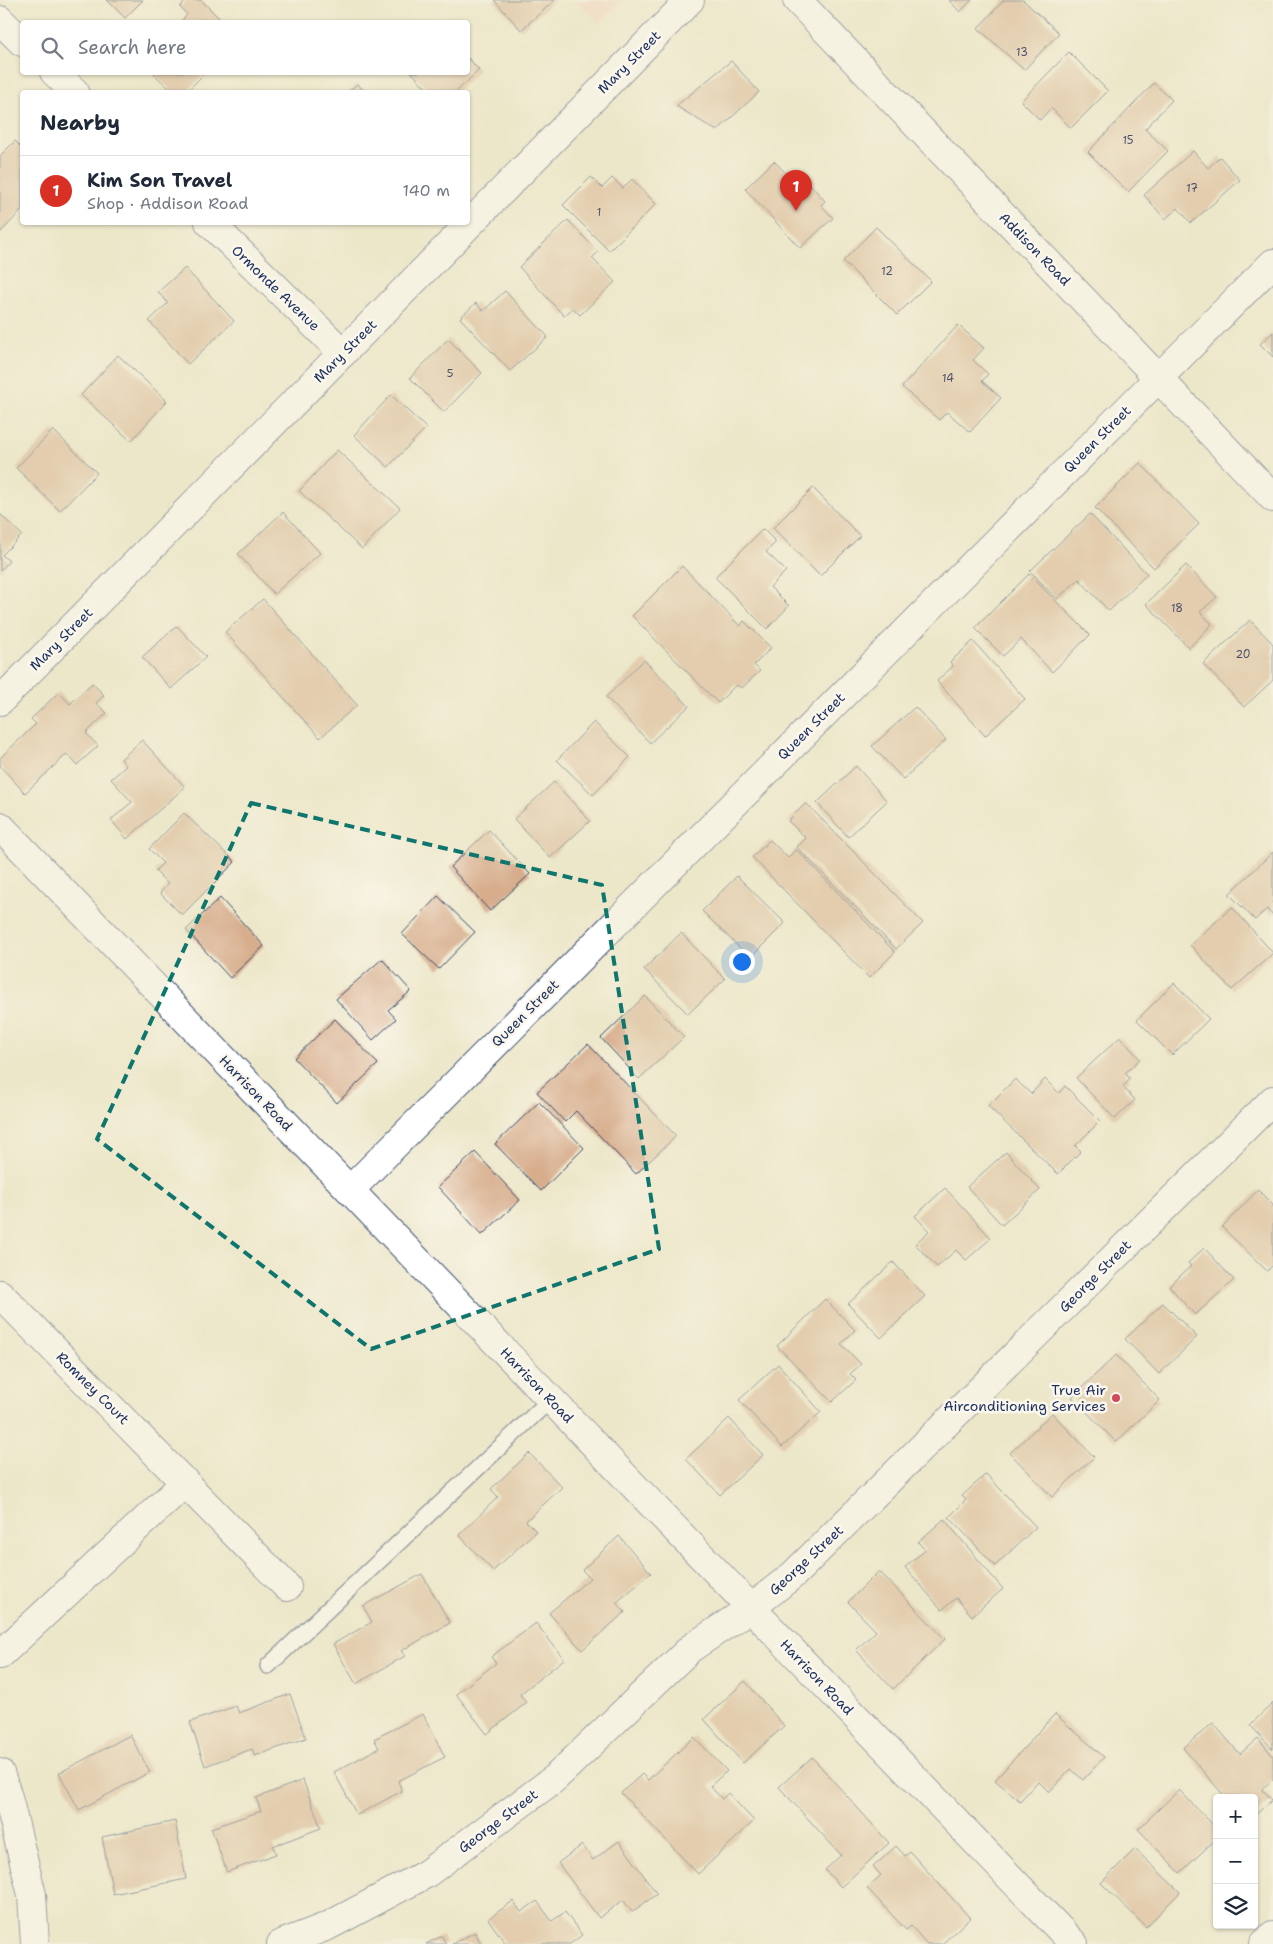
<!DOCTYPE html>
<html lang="en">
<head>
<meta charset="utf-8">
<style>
  body { margin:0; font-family:"Shantell Sans",sans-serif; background:#f6f6f7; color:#1f2937 }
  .controls { position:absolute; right:15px; bottom:15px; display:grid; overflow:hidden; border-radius:5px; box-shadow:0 1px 4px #0004 }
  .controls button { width:45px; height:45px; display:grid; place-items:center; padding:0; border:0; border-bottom:1px solid #e0e1e3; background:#fff; color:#1f2937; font:25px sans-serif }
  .you { position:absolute; left:741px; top:961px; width:18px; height:18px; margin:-12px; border:4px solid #fff; border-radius:50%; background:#1a73e8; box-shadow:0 0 0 8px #1a73e833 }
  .badge { display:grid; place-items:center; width:32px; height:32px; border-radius:50%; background:#d93025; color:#fff; font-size:16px; font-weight:700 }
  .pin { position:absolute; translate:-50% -41px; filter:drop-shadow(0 1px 2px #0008) }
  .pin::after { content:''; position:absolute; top:26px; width:18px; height:15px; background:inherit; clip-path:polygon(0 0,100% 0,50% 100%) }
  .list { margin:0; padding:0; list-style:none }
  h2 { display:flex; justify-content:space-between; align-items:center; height:65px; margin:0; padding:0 20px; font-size:21px }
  h2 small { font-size:16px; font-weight:400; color:#747a83 }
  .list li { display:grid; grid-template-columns:32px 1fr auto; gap:15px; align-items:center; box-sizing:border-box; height:70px; padding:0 20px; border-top:1px solid #e0e1e3 }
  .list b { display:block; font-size:19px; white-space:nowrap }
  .list p { margin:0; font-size:16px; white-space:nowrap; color:#747a83 }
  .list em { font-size:16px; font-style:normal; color:#747a83 }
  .icon { flex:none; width:28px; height:28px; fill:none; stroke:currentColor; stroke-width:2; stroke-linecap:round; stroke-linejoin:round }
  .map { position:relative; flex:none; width:1273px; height:1944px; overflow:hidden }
  .search { position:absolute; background:#fff; box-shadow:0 1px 4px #0004; left:20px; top:20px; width:450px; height:55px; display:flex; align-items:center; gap:12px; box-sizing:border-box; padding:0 18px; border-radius:5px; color:#747a83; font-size:19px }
  .panel { position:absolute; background:#fff; box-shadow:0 1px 4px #0004; left:20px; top:90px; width:450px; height:135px; border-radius:5px }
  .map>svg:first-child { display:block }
  .built { fill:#f6d2c3 }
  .building { fill:#d7ad8c }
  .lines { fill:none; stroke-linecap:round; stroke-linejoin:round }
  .service-casing { stroke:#3a4b6e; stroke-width:18 }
  .minor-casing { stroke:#3a4b6e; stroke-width:30 }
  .secondary-casing { stroke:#3a4b6e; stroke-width:30 }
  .service { stroke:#fff; stroke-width:15 }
  .minor { stroke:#fff; stroke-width:28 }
  .secondary { stroke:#fff; stroke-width:28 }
  .marked { fill:none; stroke:#0f766e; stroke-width:4; stroke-dasharray:10 6; stroke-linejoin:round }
  .poi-dot { fill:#d1495b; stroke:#fbf7ec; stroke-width:2 }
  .labels { text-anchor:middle; stroke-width:5; stroke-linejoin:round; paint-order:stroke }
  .number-label { font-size:11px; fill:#4a4e6a }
  .street-label { font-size:14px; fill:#1b2f5e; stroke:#fbf7ec }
  .poi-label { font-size:14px; fill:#1b2f5e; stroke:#fbf7ec; text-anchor:end }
</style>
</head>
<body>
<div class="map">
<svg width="1273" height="1944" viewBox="0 0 1273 1944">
  <rect width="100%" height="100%" fill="#fbf7ec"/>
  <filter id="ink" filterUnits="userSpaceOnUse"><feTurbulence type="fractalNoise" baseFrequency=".02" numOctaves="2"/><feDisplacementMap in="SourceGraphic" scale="10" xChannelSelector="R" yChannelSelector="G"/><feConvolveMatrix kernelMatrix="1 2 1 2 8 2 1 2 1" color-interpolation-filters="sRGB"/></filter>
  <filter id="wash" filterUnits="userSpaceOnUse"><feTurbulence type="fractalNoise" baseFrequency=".0096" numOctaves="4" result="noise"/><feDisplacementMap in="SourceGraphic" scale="20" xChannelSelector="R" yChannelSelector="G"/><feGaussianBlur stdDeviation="1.12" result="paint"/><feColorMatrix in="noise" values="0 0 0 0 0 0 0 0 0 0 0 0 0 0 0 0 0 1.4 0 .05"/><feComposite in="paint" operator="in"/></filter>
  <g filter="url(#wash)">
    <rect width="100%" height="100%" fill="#ede7ca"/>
    <polygon class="built" points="576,0 624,0 599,23"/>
    <g id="blocks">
      <g class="building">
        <polygon points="107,0 143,0 125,18"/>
        <polygon points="187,0 201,0 223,22 180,22 187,15 180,7"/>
        <polygon points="494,0 555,0 521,30"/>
        <polygon points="949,0 972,0 960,12"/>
        <polygon points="1004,0 1023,0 1059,33 1024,70 978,28"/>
        <polygon points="1069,52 1108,91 1071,128 1051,108 1040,120 1021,101"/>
        <polygon points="468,58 479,70 456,92 430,92 411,72 468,72"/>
        <polygon points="731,61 759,92 717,131 676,106"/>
        <polygon points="156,72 206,72 186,92 173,92 154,74"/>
        <polygon points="1154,83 1172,100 1145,129 1168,151 1128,192 1088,152"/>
        <polygon points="357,84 366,92 348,92"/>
        <polygon points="15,141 22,148 22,210 0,233 0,156"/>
        <polygon points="1193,151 1208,168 1220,157 1240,180 1191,223 1178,208 1165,219 1144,195"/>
        <polygon points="774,161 803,191 810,184 825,201 821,205 833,218 800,248 745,189"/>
        <polygon points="591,177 602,188 612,178 623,188 632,179 656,204 609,251 563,205"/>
        <polygon points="568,220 598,252 592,258 615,282 580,315 573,308 564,316 519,267"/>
        <polygon points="876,227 931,281 897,315 843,261"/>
        <polygon points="185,268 234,321 188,364 149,321 168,303 158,292"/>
        <polygon points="505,291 548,337 510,371 460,318 476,303 483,311"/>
        <polygon points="958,325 984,348 973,360 988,374 982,381 1001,398 970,432 947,412 939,420 902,387"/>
        <polygon points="1273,332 1273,357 1260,344"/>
        <polygon points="448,339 482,373 444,412 410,378"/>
        <polygon points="118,355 167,401 131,441 81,395"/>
        <polygon points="391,395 426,428 388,467 354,435"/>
        <polygon points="53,430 97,473 60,511 16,468"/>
        <polygon points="337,450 400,508 362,549 299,491"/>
        <polygon points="1140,463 1199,524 1154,568 1095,508"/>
        <polygon points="813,488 860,536 820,576 773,528"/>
        <polygon points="283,512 320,553 274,594 238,554"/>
        <polygon points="0,514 22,535 2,555 9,561 0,571"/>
        <polygon points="1090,514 1147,574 1109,611 1079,579 1057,599 1030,571"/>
        <polygon points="763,529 776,542 766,552 786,571 770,587 789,606 767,629 715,577"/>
        <polygon points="1186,565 1217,597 1200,612 1212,624 1189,648 1146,604"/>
        <polygon points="682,566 740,626 744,621 771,648 754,665 760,671 742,688 736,685 718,703 632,616"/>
        <polygon points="1029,574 1090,635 1052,672 1021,639 1003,656 975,628"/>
        <polygon points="263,599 357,705 320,738 225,632"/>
        <polygon points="1250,620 1273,644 1273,680 1244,707 1203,664"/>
        <polygon points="177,626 206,657 171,689 142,657"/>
        <polygon points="973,641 1025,699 985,736 937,681 953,666 950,662"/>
        <polygon points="644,660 689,706 650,743 606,697"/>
        <polygon points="92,683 104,695 96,703 107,713 86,733 98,746 77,765 67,754 25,793 0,766 0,758 36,724 31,719 59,692 70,704"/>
        <polygon points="915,707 946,740 903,779 872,746"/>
        <polygon points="594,722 630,757 593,795 557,760"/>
        <polygon points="142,740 185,787 127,839 111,820 132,802 111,779 126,766 121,759"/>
        <polygon points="856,766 887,801 848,837 817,803"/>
        <polygon points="554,782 590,821 550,858 514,819"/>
        <polygon points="806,803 923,923 896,949 797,847 806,838 788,821"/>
        <polygon points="184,813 235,862 182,915 160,893 168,884 155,871 163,863 149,849"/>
        <polygon points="489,830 530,874 490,911 450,867"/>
        <polygon points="770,840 788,858 796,849 895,952 869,978 752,857"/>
        <polygon points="1273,852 1273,916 1267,909 1255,920 1229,894"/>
        <polygon points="737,876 785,923 750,958 702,911"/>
        <polygon points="438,896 475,932 439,969 402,934"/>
        <polygon points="220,898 264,946 230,978 186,930"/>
        <polygon points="1232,907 1273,953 1232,990 1190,945"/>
        <polygon points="681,933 725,979 688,1014 644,969"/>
        <polygon points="382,959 411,991 388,1010 396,1019 373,1040 336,999"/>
        <polygon points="1174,983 1209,1019 1172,1055 1137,1020"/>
        <polygon points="645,996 684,1037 639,1079 601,1038"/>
        <polygon points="335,1019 378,1064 337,1103 294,1058"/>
        <polygon points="1120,1037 1140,1059 1125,1073 1130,1079 1123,1087 1135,1100 1115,1119 1076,1078"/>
        <polygon points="588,1044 676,1136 636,1174 576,1111 565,1122 537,1092"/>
        <polygon points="1015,1079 1031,1094 1045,1079 1059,1093 1065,1086 1100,1121 1075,1146 1081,1151 1058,1174 988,1106"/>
        <polygon points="539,1102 584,1148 541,1191 495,1144"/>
        <polygon points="475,1152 520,1200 482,1235 438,1187"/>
        <polygon points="1006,1152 1040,1190 1002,1225 967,1187"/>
        <polygon points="945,1188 991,1238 966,1260 956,1250 937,1267 915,1244 929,1231 915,1216"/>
        <polygon points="1258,1190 1273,1205 1273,1265 1267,1271 1222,1227"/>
        <polygon points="1204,1248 1234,1280 1195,1315 1169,1286 1191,1266 1188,1263"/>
        <polygon points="893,1262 925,1296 881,1338 848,1304"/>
        <polygon points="825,1299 855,1330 841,1344 861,1364 850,1374 856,1380 832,1402 777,1346"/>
        <polygon points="1163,1303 1197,1337 1159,1374 1125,1339"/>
        <polygon points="1116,1355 1160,1400 1116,1442 1072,1397"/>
        <polygon points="778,1364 821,1412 782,1447 739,1400"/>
        <polygon points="1052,1413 1094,1457 1052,1497 1010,1453"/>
        <polygon points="729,1418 763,1455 720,1495 686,1459"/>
        <polygon points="529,1453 562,1487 526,1521 536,1531 493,1571 459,1535 498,1497 491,1489"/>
        <polygon points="986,1474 1036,1527 995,1566 949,1517 966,1500 962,1496"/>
        <polygon points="944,1519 1003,1589 972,1616 956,1598 942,1610 905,1567 925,1550 918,1542"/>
        <polygon points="619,1536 651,1573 616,1603 625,1612 582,1650 549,1613 590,1578 582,1570"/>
        <polygon points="879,1571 945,1639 893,1689 856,1650 876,1631 848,1602"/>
        <polygon points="422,1574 450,1623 401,1651 405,1656 356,1684 333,1644 372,1622 363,1606"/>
        <polygon points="536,1623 564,1659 520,1694 526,1703 487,1734 456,1694 496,1663 491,1657"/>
        <polygon points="745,1681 784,1726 743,1763 704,1719"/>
        <polygon points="290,1694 306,1738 255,1756 252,1749 205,1766 190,1722 236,1706 239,1713"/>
        <polygon points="1273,1703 1273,1749 1250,1725"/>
        <polygon points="423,1714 445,1757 398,1781 402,1791 357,1815 334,1772 379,1748 374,1739"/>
        <polygon points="1055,1714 1104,1757 1083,1780 1071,1769 1049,1792 1038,1781 1020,1801 995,1780"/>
        <polygon points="1213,1723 1240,1754 1258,1738 1273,1756 1273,1779 1262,1789 1272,1800 1254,1816 1254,1798 1226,1798 1183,1748"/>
        <polygon points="130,1735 150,1772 79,1810 59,1773"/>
        <polygon points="694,1737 727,1771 710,1786 722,1799 728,1793 754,1821 698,1874 621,1793 642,1774 648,1780"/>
        <polygon points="812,1757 889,1843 841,1887 825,1870 841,1855 779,1787"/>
        <polygon points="303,1780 321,1828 273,1846 276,1854 227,1872 211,1828 261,1811 256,1798"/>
        <polygon points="1179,1790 1217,1829 1217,1838 1180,1873 1138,1829"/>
        <polygon points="175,1821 186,1879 113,1894 102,1837"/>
        <polygon points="619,1841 657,1894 632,1912 623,1900 599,1918 558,1863 582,1845 593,1860"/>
        <polygon points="896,1846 905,1856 910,1852 970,1918 942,1944 927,1944 911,1926 906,1930 867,1888 881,1875 873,1867"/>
        <polygon points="1135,1849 1180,1892 1146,1927 1101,1883"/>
        <polygon points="513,1901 521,1912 537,1901 552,1921 565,1912 582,1935 570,1944 506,1944 488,1919"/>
        <polygon points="475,1932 481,1944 452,1944"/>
        <polygon points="442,1936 446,1944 426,1944"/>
      </g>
    </g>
  </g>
  <g filter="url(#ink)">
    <use href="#blocks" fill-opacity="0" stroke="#3a4b6e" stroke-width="1"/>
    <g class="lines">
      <defs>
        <polyline id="service" points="268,1666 551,1399"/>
        <g id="minor">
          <polyline points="0,20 22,42"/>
          <polyline points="54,72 75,92"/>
          <polyline points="209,222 343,353"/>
          <polyline points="0,701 690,0"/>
          <polyline points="0,826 1074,1944"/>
          <polyline points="350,1190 1273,263"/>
          <polyline points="0,1294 287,1587"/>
          <polyline points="0,1655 186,1482"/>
          <polyline points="0,1773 8,1797 32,1895 35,1944"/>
          <polyline points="281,1944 328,1926 426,1874 554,1779 691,1648 751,1608 794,1574 1273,1100"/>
          <polyline points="1264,1944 1273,1935"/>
        </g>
        <polyline id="secondary" points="797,0 1273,498"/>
      </defs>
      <use href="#service" class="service-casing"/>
      <use href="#minor" class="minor-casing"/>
      <use href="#secondary" class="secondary-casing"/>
      <use href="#service" class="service"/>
      <use href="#minor" class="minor"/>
      <use href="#secondary" class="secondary"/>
    </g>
  </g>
  <path d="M0 0H1273V1944H0ZM 251,803 L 602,885 L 659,1249 L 371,1349 L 97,1139 Z" fill="#ede7ca" fill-opacity=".55" fill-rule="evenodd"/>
  <path class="marked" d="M 251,803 L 602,885 L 659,1249 L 371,1349 L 97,1139 Z"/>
  <circle class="poi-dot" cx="1116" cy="1398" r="5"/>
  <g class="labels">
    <g class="number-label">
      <text x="1022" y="56">13</text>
      <text x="1128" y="144">15</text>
      <text x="1192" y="192">17</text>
      <text x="599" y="216">1</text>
      <text x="887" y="275">12</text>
      <text x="450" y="377">5</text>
      <text x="948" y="382">14</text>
      <text x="1177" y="612">18</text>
      <text x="1243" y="658">20</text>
    </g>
    <g class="street-label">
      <text transform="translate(629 62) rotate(-45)" y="5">Mary Street</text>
      <text transform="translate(1035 249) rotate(46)" y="5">Addison Road</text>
      <text transform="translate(276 288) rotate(44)" y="5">Ormonde Avenue</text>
      <text transform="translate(345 351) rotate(-45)" y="5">Mary Street</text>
      <text transform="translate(1097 439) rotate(-45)" y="5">Queen Street</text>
      <text transform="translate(61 639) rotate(-45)" y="5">Mary Street</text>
      <text transform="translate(811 726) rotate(-45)" y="5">Queen Street</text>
      <text transform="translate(525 1013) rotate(-45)" y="5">Queen Street</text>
      <text transform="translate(256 1093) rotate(46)" y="5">Harrison Road</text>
      <text transform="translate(1095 1276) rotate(-45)" y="5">George Street</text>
      <text transform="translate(537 1385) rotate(46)" y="5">Harrison Road</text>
      <text transform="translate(93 1388) rotate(45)" y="5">Romney Court</text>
      <text transform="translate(806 1560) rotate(-43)" y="5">George Street</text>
      <text transform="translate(817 1677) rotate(46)" y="5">Harrison Road</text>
      <text transform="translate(498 1821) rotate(-37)" y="5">George Street</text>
    </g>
    <g class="poi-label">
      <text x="1106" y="1395">True Air<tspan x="1106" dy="16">Airconditioning Services</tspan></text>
    </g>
  </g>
</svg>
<div class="controls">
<button>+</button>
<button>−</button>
<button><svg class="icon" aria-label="layers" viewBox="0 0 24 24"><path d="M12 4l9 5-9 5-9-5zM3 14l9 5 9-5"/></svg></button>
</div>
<div class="you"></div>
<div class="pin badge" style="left:796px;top:211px">1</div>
<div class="search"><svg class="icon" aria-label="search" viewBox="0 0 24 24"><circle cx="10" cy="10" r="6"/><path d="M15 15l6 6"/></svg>Search here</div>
<section class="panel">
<h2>Nearby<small></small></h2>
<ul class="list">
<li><span class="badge">1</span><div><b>Kim Son Travel</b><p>Shop · Addison Road</p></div><em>140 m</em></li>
</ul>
</section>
</div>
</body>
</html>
